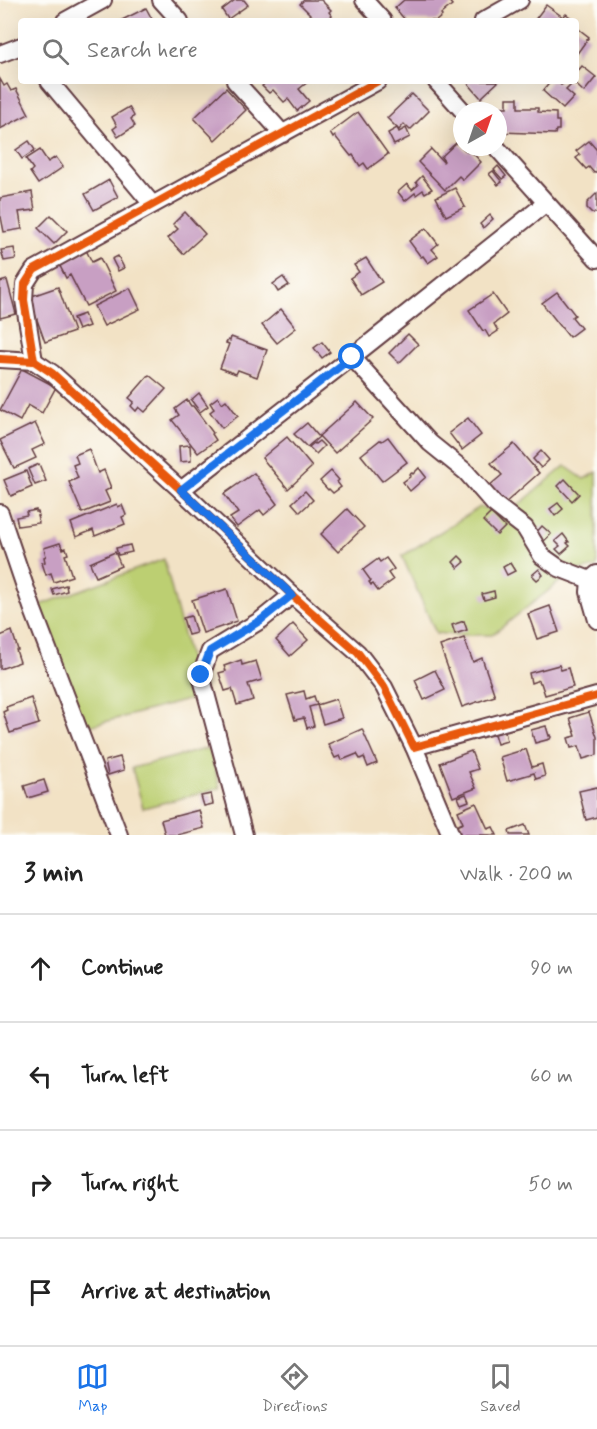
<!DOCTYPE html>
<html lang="en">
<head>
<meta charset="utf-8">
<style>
  body { margin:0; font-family:Mynerve,sans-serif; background:#f6f6f6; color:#222 }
  .compass { position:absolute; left:453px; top:102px; width:54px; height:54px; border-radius:50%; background:#fff; box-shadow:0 6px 24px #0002; rotate:40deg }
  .stop { position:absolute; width:18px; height:18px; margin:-14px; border:4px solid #1a73e8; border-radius:50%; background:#fff }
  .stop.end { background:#1a73e8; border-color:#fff; box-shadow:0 2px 6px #0008 }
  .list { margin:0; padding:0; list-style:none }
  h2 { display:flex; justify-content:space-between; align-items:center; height:78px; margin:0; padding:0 24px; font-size:26px }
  h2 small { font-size:20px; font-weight:400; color:#767676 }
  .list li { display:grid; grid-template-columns:39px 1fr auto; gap:18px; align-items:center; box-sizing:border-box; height:108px; padding:0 24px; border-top:2px solid #e0e0e0 }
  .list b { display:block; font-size:22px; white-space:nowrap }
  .list em { font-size:20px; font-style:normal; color:#767676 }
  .icon { flex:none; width:33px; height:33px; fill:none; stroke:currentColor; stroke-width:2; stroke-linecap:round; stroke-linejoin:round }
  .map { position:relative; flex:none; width:597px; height:835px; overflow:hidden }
  .search { position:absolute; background:#fff; box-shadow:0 6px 24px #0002; left:18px; right:18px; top:18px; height:66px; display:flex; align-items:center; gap:15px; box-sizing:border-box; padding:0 21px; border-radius:6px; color:#767676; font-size:22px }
  .sheet { height:510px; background:#fff }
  nav { display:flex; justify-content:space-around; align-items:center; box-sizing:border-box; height:84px; border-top:2px solid #e0e0e0; background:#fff; font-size:16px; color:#767676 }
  nav a { display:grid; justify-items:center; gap:3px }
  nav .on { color:#1a73e8 }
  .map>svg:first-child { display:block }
  .green { fill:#bccf72; stroke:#83774e; stroke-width:1.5 }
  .building { fill:#c89fc3 }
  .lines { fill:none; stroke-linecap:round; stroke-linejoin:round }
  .street-casing { stroke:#633c42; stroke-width:20 }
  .street { stroke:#fff; stroke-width:16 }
  .cycleway-casing { stroke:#fdfcf7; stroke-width:11 }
  .cycleway { stroke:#e8590c; stroke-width:8 }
  .route { stroke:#1a73e8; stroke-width:8 }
</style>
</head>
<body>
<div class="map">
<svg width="597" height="835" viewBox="0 0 597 835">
  <rect width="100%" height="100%" fill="#fdfcf7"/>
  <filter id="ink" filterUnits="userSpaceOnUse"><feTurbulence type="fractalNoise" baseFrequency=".0167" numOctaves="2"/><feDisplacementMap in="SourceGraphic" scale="12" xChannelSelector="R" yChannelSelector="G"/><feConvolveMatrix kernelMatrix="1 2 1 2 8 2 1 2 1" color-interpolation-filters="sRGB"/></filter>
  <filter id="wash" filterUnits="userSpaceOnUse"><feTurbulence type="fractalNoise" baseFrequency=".008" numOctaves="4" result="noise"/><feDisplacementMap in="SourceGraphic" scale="24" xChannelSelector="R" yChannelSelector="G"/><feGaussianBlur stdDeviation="1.35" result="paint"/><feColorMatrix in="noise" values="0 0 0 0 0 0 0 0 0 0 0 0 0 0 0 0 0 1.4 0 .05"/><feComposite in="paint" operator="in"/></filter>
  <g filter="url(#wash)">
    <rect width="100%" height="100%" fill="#f2e2c5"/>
    <g class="green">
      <polygon points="565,466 584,479 597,472 597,567 572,572 492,635 455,635 436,633 402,556 480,507 508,514"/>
      <polygon points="164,559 199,697 85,727 38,606"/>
      <polygon points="209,748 220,788 143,808 132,768"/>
    </g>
    <g id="blocks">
      <g class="building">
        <polygon points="235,0 244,0 248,5 228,19 222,10"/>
        <polygon points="304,0 321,0 331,10 329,12 332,16 327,21 317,21 300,4"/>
        <polygon points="404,0 448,0 452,5 441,14 442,16 436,21 406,21 395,8"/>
        <polygon points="546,5 563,17 566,14 573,19 571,21 534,21"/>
        <polygon points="146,8 153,21 120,21"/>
        <polygon points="576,27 589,37 576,55"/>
        <polygon points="582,66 596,77 584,92 572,81 576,81 576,73"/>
        <polygon points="0,79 4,86 7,84 11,91 16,89 29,114 0,129"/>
        <polygon points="268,81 309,81 299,89 309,101 297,111 288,99 284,102 273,90 269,93 262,86"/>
        <polygon points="466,81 499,81 481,98"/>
        <polygon points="551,81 556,81 561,85 567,81 571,85 566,90 574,97 563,109 543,91"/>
        <polygon points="226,88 246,110 215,140 194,118"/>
        <polygon points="412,94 429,111 410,130 404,124 399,130 387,118"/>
        <polygon points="507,98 518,98 518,108 538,108 538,112 556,113 556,121 559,121 559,130 556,130 555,134 498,132 498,107 507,107"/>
        <polygon points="129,107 134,116 131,119 135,126 118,137 113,129 117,126 112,117"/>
        <polygon points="358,112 388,154 368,169 364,163 360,166 353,155 351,156 335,136 333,138 330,133"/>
        <polygon points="397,128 399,132 406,128 410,137 394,145 388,133"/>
        <polygon points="29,141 35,150 22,159 16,150"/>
        <polygon points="589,141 596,149 597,148 597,171 594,173 589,167 586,169 576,158 580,155 576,151"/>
        <polygon points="457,142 467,152 469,149 481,162 463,180 459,176 445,190 418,162 431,149 443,162 444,161 441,157"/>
        <polygon points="40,150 48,162 56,157 63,167 38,184 30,172 33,169 26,159"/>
        <polygon points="498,166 506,176 502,179 494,170"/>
        <polygon points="493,171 502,182 498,185 489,174"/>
        <polygon points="422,176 432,189 425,193 423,190 416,195 415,193 405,201 398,192 407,184 412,190 418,185 416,182"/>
        <polygon points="109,180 118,197 94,210 85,194"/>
        <polygon points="455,188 465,207 446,216 436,197"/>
        <polygon points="32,192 35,210 19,212 22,229 4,232 1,217 0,217 0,198"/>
        <polygon points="597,193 597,213 592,213 587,208 587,203"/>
        <polygon points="185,212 205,234 183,254 168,238 178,229 173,224"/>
        <polygon points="51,215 67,231 54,244 38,228"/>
        <polygon points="490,215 493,219 483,228 480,224"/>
        <polygon points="426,228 438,244 432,249 438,256 428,263 423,256 421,257 409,241"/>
        <polygon points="14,248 16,259 4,261 1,250"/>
        <polygon points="86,250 92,262 100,258 116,291 86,306 70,275 66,278 59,264"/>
        <polygon points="118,256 124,268 118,271 112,259"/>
        <polygon points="366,258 382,282 361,295 350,278 359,272 354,265"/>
        <polygon points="283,277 289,285 278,292 273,284"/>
        <polygon points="7,280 16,314 0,318 0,282"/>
        <polygon points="58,287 74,332 45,342 29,297"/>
        <polygon points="130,288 140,309 104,326 94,306"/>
        <polygon points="557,292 575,315 572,317 581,328 569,337 542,303"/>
        <polygon points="493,294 507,314 494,324 498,331 489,337 485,330 483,331 469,310"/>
        <polygon points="281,309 296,328 277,343 262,325"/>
        <polygon points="84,314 89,326 78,330 73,318"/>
        <polygon points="408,334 418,344 399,363 389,353"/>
        <polygon points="231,337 267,350 257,377 238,370 236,374 220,368 229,344 226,343 228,340 230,341"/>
        <polygon points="322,342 330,352 322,358 314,348"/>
        <polygon points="22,369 56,387 42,413 28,405 20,421 0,410"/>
        <polygon points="149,375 166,389 145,412 139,407 136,411 131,406 134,402 129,398"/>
        <polygon points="199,393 208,406 200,412 191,400"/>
        <polygon points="218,397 222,403 226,400 238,416 222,428 210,412 214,409 210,403"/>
        <polygon points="187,400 191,406 193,406 213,433 212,434 216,440 198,453 172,420 179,415 175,409"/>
        <polygon points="357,402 373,419 335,453 319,436"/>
        <polygon points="468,418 481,435 462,450 449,433"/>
        <polygon points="35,423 45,444 32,450 36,458 14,468 0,440"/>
        <polygon points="307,423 319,437 307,447 294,434"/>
        <polygon points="287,437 312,467 288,489 262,458"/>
        <polygon points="388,437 407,462 382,481 361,455 380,440 382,441"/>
        <polygon points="319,441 324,446 316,454 309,447 314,443 315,444"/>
        <polygon points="514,444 539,473 504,504 489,486 502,475 491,463"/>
        <polygon points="190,445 191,461 180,462 179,446"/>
        <polygon points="89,449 98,473 104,470 111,488 105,491 110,502 82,513 69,482 78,478 73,465 78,463 75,455"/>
        <polygon points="541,451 549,460 541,468 533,459"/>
        <polygon points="39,464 46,481 35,485 28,469"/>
        <polygon points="419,468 426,477 410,491 403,482 411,476 410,474 412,473 413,474"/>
        <polygon points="26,471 32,487 11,496 4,480"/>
        <polygon points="331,471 339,480 337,482 341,487 333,493 329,489 328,490 320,481"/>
        <polygon points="254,473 277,504 264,515 260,510 237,527 230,518 238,513 224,494"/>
        <polygon points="565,479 579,494 572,501 558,486"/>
        <polygon points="305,491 313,500 300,512 292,503"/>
        <polygon points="558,503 563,509 555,516 550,509"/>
        <polygon points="117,504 118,507 122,505 126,515 122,517 125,524 95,536 93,530 76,537 71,523"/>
        <polygon points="347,509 364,527 338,552 321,534"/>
        <polygon points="36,510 36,512 38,512 39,516 37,516 39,523 18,526 16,517 27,515 26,512"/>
        <polygon points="491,513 505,527 497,535 483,521"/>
        <polygon points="542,526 551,534 543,542 535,534"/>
        <polygon points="563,534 569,542 567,543 570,546 561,554 556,549 560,546 555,541"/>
        <polygon points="60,543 63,549 66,548 68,554 65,555 72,576 54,582 51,573 46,575 42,563 45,562 44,557 46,556 44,548"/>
        <polygon points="130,545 132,552 118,555 116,548"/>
        <polygon points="115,552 121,566 96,577 90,563"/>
        <polygon points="459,556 465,562 458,568 453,562"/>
        <polygon points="386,558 394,569 388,573 393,580 378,591 373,584 371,585 369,582 371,581 363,570 378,559 380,562"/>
        <polygon points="510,563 515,571 507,575 503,567"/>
        <polygon points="539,569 543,575 537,580 532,575"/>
        <polygon points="66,585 67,591 54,595 52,589"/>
        <polygon points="227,589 237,621 230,623 230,624 203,633 192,600"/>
        <polygon points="494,591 495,597 484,600 482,594"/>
        <polygon points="550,606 559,632 537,639 528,614"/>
        <polygon points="191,616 196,633 188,635 183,618"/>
        <polygon points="464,621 467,630 455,634 452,625"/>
        <polygon points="293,624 308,640 290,656 276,640"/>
        <polygon points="12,631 18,650 16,650 20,662 0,669 0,636"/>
        <polygon points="464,638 473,662 482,658 495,696 462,707 440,646"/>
        <polygon points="241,660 242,665 256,661 262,680 248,684 253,700 237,705 232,689 225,691 219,673 226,671 224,666"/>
        <polygon points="559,665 561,670 568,668 573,687 545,695 541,683 540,683 539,680 531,683 529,673"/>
        <polygon points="435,670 445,690 424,700 415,680"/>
        <polygon points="304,691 306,699 314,696 317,705 309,707 314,726 307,728 304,718 295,720 287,695"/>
        <polygon points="31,698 39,724 10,733 3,712 7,710 6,707"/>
        <polygon points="336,699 342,718 323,724 317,705"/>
        <polygon points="589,712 597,737 597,755 583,759 579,746 571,748 568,738 576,736 570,718"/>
        <polygon points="546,726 549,736 550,735 551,737 550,739 535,743 531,730"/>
        <polygon points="362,729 377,763 368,767 364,757 360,759 357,754 342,760 340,756 335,758 328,744"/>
        <polygon points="505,731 507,741 497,744 494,734"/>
        <polygon points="526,749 532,767 542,764 545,776 536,779 534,773 507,781 500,757"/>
        <polygon points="471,751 478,769 469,772 476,788 453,797 440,763"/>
        <polygon points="120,757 124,770 108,775 105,761"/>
        <polygon points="44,780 48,792 28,798 24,786"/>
        <polygon points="597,787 597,817 586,820 579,791"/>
        <polygon points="211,794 213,804 204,806 201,796"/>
        <polygon points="466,794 469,801 461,804 458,797"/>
        <polygon points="476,803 488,829 493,827 497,835 460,835 456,826 463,823 458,811"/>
        <polygon points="199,810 204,828 177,835 165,835 161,820"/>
        <polygon points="525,825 529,835 510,835 509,831"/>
      </g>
    </g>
  </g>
  <g filter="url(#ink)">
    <use href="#blocks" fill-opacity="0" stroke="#633c42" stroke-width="1.5"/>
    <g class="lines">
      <defs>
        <g id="street">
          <polyline points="161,0 180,21"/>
          <polyline points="364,0 383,21"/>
          <polyline points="65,21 103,0"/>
          <polyline points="483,21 520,0"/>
          <polyline points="0,54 21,46"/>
          <polyline points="49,81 152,204"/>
          <polyline points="235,81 283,134"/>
          <polyline points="436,81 463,111"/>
          <polyline points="496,147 597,259"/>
          <polyline points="352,357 430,443 466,472 494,504 525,528 542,556 559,568 590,580"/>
          <polyline points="0,359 34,361 52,373 181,490 292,595 358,653 384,687 414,747 597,696"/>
          <polyline points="34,361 24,300 25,284 34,270 378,81"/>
          <polyline points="181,490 352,357 546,203"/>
          <polyline points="0,513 33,610 119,835"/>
          <polyline points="597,574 590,580 589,592 597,620"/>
          <polyline points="414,747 451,835"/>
          <polyline points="244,835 201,675 210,651 261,620 292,595"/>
        </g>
      </defs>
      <use href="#street" class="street-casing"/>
      <use href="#street" class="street"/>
      <defs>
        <g id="cycleway">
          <polyline points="0,359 34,361 52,373 181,490 292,595 358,653 384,687 414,747 597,696"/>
          <polyline points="34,361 24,300 25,284 34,270 378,81"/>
        </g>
      </defs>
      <use href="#cycleway" class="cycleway-casing"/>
      <use href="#cycleway" class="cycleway"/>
    </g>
  </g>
  <g class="lines" filter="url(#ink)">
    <polyline class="route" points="201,675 210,651 261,620 292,595 181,490 352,357"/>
  </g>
</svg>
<svg class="compass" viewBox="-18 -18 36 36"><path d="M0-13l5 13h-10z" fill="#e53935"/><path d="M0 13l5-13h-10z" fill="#767676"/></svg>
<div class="stop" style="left:352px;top:357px"></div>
<div class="stop end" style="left:201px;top:675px"></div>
<div class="search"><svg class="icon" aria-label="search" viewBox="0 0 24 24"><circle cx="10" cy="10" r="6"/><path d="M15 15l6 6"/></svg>Search here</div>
</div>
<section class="sheet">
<h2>3 min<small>Walk · 200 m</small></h2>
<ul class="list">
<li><svg class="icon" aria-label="ahead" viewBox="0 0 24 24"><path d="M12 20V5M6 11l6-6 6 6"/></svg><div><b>Continue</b></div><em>90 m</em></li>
<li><svg class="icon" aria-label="left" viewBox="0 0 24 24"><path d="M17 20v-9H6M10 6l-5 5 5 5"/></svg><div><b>Turn left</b></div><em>60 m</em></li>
<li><svg class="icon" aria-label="right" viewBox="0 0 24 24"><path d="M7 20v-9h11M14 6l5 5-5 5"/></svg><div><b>Turn right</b></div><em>50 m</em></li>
<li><svg class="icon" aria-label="arrive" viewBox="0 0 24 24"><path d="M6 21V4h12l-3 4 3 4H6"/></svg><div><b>Arrive at destination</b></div></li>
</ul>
</section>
<nav>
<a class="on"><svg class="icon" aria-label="map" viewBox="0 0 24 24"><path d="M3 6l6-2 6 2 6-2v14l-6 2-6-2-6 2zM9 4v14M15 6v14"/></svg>Map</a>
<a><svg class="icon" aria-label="directions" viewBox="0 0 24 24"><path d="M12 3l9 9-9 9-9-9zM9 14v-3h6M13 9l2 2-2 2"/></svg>Directions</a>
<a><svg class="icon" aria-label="saved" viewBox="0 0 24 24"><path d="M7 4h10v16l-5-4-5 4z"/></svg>Saved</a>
</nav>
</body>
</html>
